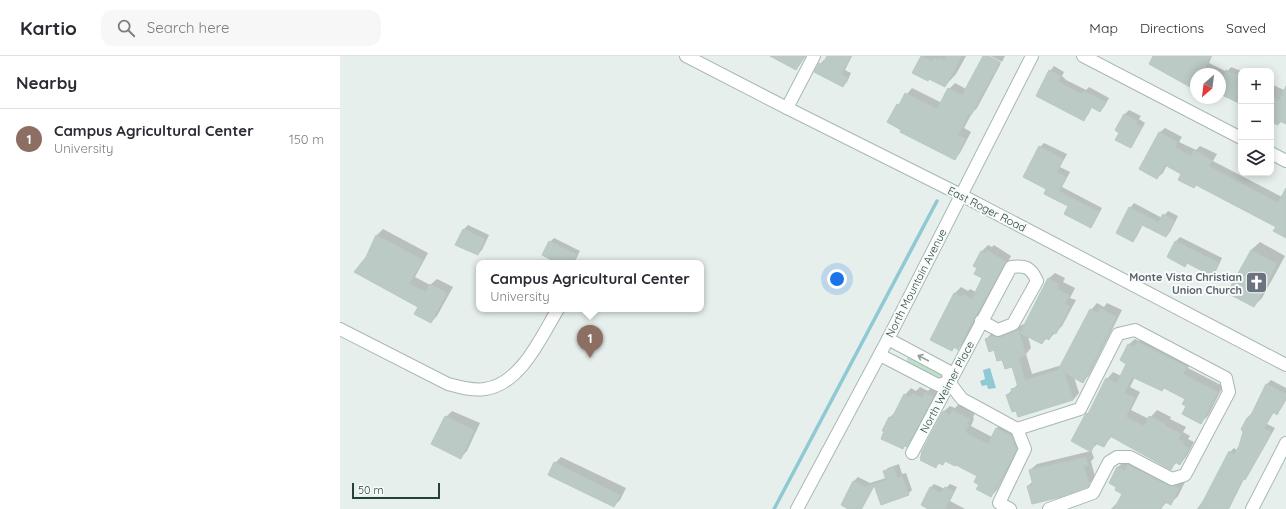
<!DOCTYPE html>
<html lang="en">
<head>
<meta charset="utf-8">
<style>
  body { margin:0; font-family:Quicksand,sans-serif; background:#f7f7f7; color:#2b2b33 }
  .controls { position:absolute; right:12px; top:12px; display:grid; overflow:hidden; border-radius:8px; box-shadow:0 2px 10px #0003 }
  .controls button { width:36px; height:36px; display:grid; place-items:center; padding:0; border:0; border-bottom:1px solid #e1e1e2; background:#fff; color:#2b2b33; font:20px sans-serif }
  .compass { position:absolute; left:850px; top:12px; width:36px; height:36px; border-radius:50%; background:#fff; box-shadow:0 2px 10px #0003; rotate:208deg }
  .scale { position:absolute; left:12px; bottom:10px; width:88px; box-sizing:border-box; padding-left:4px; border:2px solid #24423a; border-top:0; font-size:11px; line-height:14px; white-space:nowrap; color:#24423a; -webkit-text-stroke:3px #f7fbf9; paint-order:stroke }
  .you { position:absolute; left:497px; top:223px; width:14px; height:14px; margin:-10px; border:3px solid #fff; border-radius:50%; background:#1a73e8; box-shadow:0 0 0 6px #1a73e833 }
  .badge { display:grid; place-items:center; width:26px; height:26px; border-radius:50%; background:#855347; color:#fff; font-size:13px; font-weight:700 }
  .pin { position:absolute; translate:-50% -33px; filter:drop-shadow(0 1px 2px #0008) }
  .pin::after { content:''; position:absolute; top:21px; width:14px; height:12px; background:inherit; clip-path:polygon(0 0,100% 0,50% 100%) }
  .popup { position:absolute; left:136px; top:204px; width:228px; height:52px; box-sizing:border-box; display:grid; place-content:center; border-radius:8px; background:#fff; filter:drop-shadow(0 1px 3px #0005); font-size:13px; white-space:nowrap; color:#7c7c81 }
  .popup b { font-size:15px; color:#2b2b33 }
  .popup::after { content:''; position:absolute; left:50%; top:100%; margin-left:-8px; border:8px solid transparent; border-top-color:#fff }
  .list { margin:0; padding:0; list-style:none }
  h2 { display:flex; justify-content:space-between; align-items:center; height:52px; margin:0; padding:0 16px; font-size:17px }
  h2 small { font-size:13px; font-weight:400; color:#7c7c81 }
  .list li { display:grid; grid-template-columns:26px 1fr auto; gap:12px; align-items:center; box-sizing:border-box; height:60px; padding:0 16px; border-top:1px solid #e1e1e2 }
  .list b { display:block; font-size:15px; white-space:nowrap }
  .list p { margin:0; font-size:13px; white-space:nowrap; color:#7c7c81 }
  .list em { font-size:13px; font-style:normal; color:#7c7c81 }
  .icon { flex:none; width:22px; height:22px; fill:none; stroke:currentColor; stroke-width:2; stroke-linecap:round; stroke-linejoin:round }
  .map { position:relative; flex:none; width:946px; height:453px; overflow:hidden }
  header { display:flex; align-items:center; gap:24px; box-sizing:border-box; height:56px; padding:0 20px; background:#fff; border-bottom:1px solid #e1e1e2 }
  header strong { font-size:19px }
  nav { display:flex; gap:22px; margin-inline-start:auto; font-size:14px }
  .search { width:280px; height:36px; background:#f7f7f7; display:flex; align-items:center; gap:10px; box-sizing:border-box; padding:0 14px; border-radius:12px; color:#7c7c81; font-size:15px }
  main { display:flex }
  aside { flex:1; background:#fff }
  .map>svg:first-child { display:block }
  .green { fill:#bfe0c8 }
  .water { fill:#8ec9d4 }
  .shadow { fill:#0003 }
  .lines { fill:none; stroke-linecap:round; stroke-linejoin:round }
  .stream { stroke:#8ec9d4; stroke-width:3.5 }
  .building { fill:#bbcac4; stroke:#b8c9c2 }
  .minor-casing { stroke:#a8b8b2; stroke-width:14 }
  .minor { stroke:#fff; stroke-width:12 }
  .oneway { stroke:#92a09c }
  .labels { text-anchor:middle; stroke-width:4; stroke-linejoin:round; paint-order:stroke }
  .street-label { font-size:11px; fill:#24423a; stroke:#f7fbf9 }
  .worship-label { font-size:11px; font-weight:bold; fill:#5b616d; stroke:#f7fbf9; text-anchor:end }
</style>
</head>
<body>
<header>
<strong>Kartio</strong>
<div class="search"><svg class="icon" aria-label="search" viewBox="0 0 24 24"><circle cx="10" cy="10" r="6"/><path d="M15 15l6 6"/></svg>Search here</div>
<nav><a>Map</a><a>Directions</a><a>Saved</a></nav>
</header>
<main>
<aside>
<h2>Nearby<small></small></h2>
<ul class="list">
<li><span class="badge" style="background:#8d6e63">1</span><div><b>Campus Agricultural Center</b><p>University</p></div><em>150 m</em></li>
</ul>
</aside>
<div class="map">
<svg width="946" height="453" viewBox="0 0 946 453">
  <rect width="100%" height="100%" fill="#e6efeb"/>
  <polygon class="green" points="569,300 602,316 604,323 600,323 567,307 567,303"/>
  <polygon class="water" points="650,312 656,332 648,333 647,329 642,330 640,325 645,323 643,314"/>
  <g class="shadow">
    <polygon points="430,0 466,0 456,13"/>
    <polygon points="488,0 512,0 505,14 511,17 507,26 503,30 480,8 484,4 485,5"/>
    <polygon points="582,0 626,0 616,18 605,30 574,16"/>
    <polygon points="644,0 647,0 661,7 637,52 632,57 624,72 631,76 620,97 614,103 558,49 572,32 602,47 609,33 615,27 626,33"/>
    <polygon points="651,0 665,0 662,6"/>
    <polygon points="815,0 872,0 869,7 887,16 891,11 901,15 901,47 880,37 880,18 856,18 856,25 851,30"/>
    <polygon points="714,10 724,16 722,20 726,24 746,34 749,31 769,42 764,51 760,55 752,51 748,59 744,63 697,40 710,15"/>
    <polygon points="931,28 946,35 946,68 941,66 938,68 931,65"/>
    <polygon points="789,54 801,60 799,63 805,67 794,87 790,91 781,76 776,74 785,58"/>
    <polygon points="825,72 842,81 839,86 856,94 860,90 877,98 873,105 942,141 946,137 946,181 937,170 857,128 854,131 843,118 827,109 823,117 817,122 819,77"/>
    <polygon points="704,87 727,98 720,111 730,116 722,131 762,152 754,167 750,171 729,149 708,132 700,91"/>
    <polygon points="794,147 822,162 828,155 838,160 830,176 826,180 803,168 797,180 793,185 777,176 790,152"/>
    <polygon points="128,169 149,179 142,194 138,198 116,188 124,173"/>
    <polygon points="43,173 88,197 75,221 90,229 97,223 113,231 97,260 91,266 79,250 27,201 37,179"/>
    <polygon points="840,181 882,202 876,215 872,219 848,206 844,210 836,185"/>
    <polygon points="214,182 240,195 234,207 219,207 210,186"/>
    <polygon points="920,186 945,200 922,242 914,250 911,194"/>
    <polygon points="648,189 652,191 654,189 671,200 624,286 618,293 614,291 611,294 615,237 621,231 628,235 630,233 636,236 643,222 638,212 634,209 642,195"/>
    <polygon points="715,217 725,222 723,226 735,232 730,242 736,244 722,270 709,283 707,282 702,287 688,280 691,292 686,298 692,318 722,309 751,254 757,247 764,251 767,247 782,254 749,319 743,326 734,321 739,337 733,344 676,354 667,339 678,328 672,310 663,302 646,283 652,277 668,275 684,268 685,270 708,223"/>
    <polygon points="804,281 852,305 848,312 883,330 868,360 861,366 847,350 846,342 825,331 795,321 790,331 800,336 791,354 809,363 817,354 831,361 830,363 846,371 843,376 850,380 848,383 854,386 846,401 840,408 837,406 830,413 772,380 764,390 758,387 751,394 754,402 751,405 755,421 747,430 688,430 693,425 690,414 697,408 751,395 747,358 752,353 767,323 773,316 781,320 788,307 788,289 795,283 799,285"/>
    <polygon points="931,324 946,332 946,344 941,353 937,357 934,356 927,368 935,372 908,419 904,423 889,453 857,453 865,442 890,396 894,392 898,395 907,362 911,358 912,359 927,328"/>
    <polygon points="580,331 588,335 592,331 599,335 573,383 562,392 550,361 557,355 565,339 571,332 576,335"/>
    <polygon points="619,348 635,356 633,362 634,363 631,370 652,381 657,372 663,366 682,386 657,434 651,440 640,428 638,420 616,408 606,405 603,408 600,407 596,410 603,356 610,350 615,352"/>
    <polygon points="112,355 140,367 127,395 120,402 106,361"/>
    <polygon points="221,401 286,432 280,444 274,450 215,407"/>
    <polygon points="785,404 846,424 838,440 830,448 827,446 821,452 771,453 778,446 784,437 778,430 770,427 778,411"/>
    <polygon points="559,408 562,418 566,417 572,434 568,438 535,429 522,453 509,453 502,448 514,425 518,421 530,427 546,422 544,416 548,412"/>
    <polygon points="594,428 605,433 610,428 617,431 610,445 625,453 591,453 590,432"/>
  </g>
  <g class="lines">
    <polyline class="stream" points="434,453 597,145"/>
  </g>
  <g class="building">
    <polygon points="430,0 465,0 456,14"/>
    <polygon points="487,0 511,0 501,18 508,22 503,31 474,16 479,7 482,9"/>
    <polygon points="581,0 592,5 594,2 599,4 600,1 605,4 607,0 622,0 605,31 589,23 588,25 572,17"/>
    <polygon points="643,0 649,0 660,6 631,59 629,58 618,79 626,83 615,104 560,76 561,74 547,66 557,48 559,49 565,37 597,53 608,32 622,39"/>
    <polygon points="813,0 871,0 865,11 879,18 856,18 856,23 852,32 809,8"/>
    <polygon points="709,14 721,20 718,25 722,28 742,38 744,35 766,46 760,56 751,51 744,65 696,40"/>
    <polygon points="886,14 901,21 901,48 880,38 880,18 884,20"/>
    <polygon points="946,30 946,68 940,65 938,69 931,66 931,49 934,42 939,45"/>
    <polygon points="784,58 797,65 796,68 802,71 791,92 775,84 779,77 775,74"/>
    <polygon points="819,76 837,86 835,91 851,100 854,94 872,104 869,110 938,147 946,132 946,182 933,175 936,171 856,129 854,132 838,124 841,118 825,109 817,123 799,113"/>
    <polygon points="699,90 723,103 717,116 726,121 719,135 759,156 751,172 724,158 728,150 704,138 706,133 683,121"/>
    <polygon points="789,151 818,166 823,158 835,165 826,181 802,169 793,186 776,177"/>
    <polygon points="123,173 145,183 138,199 115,189"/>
    <polygon points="36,179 83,204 69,228 86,236 90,228 107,237 91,267 74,258 78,251 14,216 26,201"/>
    <polygon points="209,185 237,199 232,207 217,207 202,199"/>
    <polygon points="835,185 879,207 872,220 847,207 845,211 827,201"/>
    <polygon points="647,194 666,206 635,261 618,294 614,291 612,295 590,284 614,237 622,241 623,238 632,243 642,222 634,218 637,212 633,210 641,195 646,197"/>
    <polygon points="911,194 937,208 914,251 887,237"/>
    <polygon points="708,222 719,228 717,233 729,239 725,248 730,251 716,278 713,276 709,284 705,282 702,288 680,277"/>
    <polygon points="760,252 776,261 743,327 725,317 733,344 678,361 676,355 672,356 666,339 672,337 671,333 678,331 672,311 665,313 662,304 657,305 654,294 649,296 645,283 654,280 661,281 678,273 686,299 679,302 685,324 718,314 750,253 758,257"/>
    <polygon points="797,286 847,311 843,318 878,336 861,368 842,358 846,350 842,348 845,343 824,332 822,335 792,321 784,337 795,342 786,361 804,370 809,360 825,368 824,369 841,378 838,383 844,386 843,389 849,392 840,409 835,406 831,414 770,380 764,391 755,387 751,396 731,385 746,357 748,358 766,322 777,327 786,308 780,304 788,288 794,291"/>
    <polygon points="926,328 946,338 946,342 937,359 933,356 924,372 931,376 926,387 905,424 903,423 888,453 859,453 889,395 894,399 899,390 903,376 901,373 907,362 909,363"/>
    <polygon points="573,337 582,342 585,337 593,341 567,391 564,390 563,393 541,383 544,375 542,375 549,361 552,362 564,338 570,341"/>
    <polygon points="612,354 630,363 627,368 629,369 625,376 648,388 656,372 672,380 674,387 673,389 677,393 651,441 636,433 639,429 634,426 637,420 616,409 615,410 605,405 603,409 598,407 596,412 580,404 582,403 580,402 582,397 581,397 603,355 610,359"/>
    <polygon points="105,360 134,374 121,403 91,388"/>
    <polygon points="746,401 748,409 744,410 749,428 748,431 721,441 692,448 687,430 693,429 689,414"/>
    <polygon points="214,406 280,439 274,451 208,419"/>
    <polygon points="788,409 829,430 835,430 839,432 831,449 825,446 821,453 774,453 782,438 775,434 776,431 769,427 777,411 785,415"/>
    <polygon points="554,412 558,422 562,420 569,439 541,449 534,429 521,453 508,453 501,449 513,425 525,431 546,424 543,415"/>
    <polygon points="590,431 601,437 605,431 614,435 605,453 588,453 581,449"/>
  </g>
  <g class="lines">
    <defs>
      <g id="minor">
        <polyline points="346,0 447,52 621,139 946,309"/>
        <polyline points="743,0 901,82"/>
        <polyline points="447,52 474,0"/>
        <polyline points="931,97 946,105"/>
        <path d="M 0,273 L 108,328 C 119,331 133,335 145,333 C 181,328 201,281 218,253"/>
        <polyline points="548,283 608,315 609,326 622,343 677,373 685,393 659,447 670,453"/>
        <polyline points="540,299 598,329 609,326"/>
        <polyline points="677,373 740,353 778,278 795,274 886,322 889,336 845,419 832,423 790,401 777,401 769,406 753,437 709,453"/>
        <path d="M 572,397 L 671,211 C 685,209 691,211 697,225 L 673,268 L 658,274 L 641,265"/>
        <polyline points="457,453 548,283 692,0"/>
        <polyline points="912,453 946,387"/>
      </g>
    </defs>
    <use href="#minor" class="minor-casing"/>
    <use href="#minor" class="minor"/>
  </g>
  <defs><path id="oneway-shaft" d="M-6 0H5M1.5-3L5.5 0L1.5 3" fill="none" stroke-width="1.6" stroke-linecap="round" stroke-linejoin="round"/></defs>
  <use class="oneway" href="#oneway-shaft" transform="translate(583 302) rotate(-152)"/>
  <defs>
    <symbol id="church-square" viewBox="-11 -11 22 22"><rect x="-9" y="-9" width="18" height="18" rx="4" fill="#6b7280" stroke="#f7fbf9"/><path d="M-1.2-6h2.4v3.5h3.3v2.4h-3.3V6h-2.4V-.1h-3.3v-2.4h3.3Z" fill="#fff"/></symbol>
  </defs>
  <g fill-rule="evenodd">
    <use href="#church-square" x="904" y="214" width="25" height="25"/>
  </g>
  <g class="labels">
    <g class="street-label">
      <text transform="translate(647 153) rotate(27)" y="4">East Roger Road</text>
      <text transform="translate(576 227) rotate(-63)" y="4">North Mountain Avenue</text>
      <text transform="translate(607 331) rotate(-62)" y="4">North Weimer Place</text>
    </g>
    <g class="worship-label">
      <text x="902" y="225">Monte Vista Christian<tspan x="902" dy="13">Union Church</tspan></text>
    </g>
  </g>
</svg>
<div class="controls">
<button>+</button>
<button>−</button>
<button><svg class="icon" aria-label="layers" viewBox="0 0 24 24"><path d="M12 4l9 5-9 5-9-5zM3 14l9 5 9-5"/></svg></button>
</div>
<svg class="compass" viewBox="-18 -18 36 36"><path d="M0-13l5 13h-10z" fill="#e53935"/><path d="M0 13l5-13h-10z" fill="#7c7c81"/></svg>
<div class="scale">50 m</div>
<div class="you"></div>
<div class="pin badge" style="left:250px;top:302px;background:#8d6e63">1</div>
<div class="popup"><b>Campus Agricultural Center</b>University</div>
</div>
</main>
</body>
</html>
